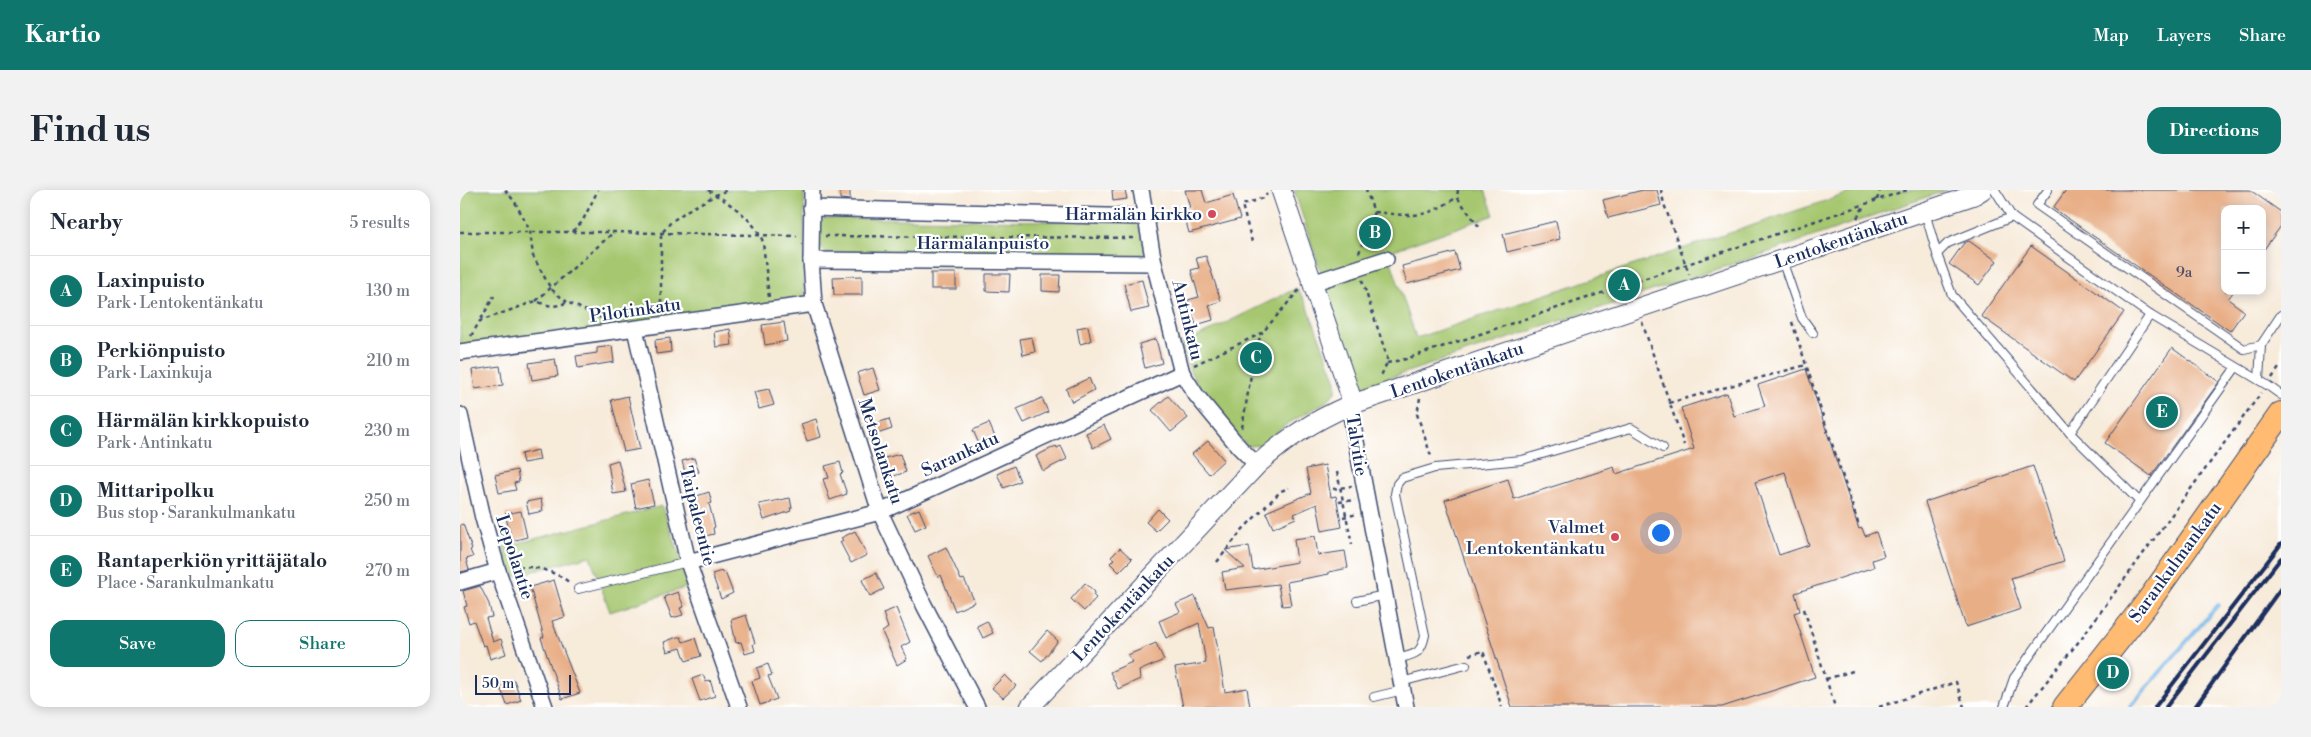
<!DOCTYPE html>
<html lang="en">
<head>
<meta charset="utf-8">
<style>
  body { margin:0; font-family:"Libre Bodoni",serif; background:#f2f2f3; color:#1f2937 }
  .controls { position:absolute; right:15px; top:15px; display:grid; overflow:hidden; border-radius:10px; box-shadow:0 2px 12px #0003 }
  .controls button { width:45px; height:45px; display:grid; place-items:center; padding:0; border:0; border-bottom:1px solid #e0e1e3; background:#fff; color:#1f2937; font:25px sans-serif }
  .scale { position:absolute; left:15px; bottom:12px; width:96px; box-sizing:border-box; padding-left:5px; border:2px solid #1b2f5e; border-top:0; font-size:14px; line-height:18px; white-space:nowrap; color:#1b2f5e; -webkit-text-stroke:4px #fff; paint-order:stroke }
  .you { position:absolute; left:1200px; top:342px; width:18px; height:18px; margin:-12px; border:4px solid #fff; border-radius:50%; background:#1a73e8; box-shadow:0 0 0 8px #1a73e833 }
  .badge { display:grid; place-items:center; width:32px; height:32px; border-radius:50%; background:#0f766e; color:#fff; font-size:16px; font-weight:700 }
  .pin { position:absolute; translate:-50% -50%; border:2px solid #fff; box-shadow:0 1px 5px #0006 }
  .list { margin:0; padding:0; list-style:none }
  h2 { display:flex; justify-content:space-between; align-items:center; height:65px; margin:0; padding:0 20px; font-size:21px }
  h2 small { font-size:16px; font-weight:400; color:#747a83 }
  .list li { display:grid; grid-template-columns:32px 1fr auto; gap:15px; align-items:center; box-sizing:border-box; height:70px; padding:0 20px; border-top:1px solid #e0e1e3 }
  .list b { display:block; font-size:19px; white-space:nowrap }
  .list p { margin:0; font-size:16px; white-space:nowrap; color:#747a83 }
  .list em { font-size:16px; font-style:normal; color:#747a83 }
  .actions { display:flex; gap:10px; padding:15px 20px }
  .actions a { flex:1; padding:11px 0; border:1px solid #0f766e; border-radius:15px; text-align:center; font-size:18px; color:#0f766e }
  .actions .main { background:#0f766e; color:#fff }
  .map { position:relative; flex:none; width:1821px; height:517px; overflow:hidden; border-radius:15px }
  header { display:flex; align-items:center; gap:30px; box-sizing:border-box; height:70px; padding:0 25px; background:#0f766e; color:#fff }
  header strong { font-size:24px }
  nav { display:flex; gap:28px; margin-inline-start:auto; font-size:18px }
  .intro { display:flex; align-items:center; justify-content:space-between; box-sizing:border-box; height:120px; padding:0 30px }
  h1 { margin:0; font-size:35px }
  .button { padding:12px 22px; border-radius:15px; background:#0f766e; color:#fff; font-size:18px; font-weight:700 }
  main { display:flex; gap:30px; padding:0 30px }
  aside { flex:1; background:#fff; border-radius:15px; box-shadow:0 2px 12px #0003 }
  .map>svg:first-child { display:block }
  .green { fill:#a6c76f; stroke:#607b66 }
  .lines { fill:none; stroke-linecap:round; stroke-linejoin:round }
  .stream { stroke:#6fb4e5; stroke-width:4 }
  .building { fill:#e8af87; fill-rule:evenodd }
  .service-casing { stroke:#3c4b71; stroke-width:10 }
  .minor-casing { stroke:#3c4b71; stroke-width:18 }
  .tertiary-casing { stroke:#3c4b71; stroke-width:21 }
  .primary-casing { stroke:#3c4b71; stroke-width:26 }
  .path { stroke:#3c4b71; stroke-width:2.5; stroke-dasharray:4 4; stroke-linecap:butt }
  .service { stroke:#fff; stroke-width:8 }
  .minor { stroke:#fff; stroke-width:15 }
  .tertiary { stroke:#fff; stroke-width:19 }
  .primary { stroke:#febb71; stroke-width:24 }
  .rail { stroke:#1b2f5e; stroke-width:4 }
  .poi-dot { fill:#d1495b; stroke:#fff; stroke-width:2 }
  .labels { text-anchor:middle; stroke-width:4.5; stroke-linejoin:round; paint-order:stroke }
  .number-label { font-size:15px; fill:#4e4f68 }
  .poi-label { font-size:18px; fill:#1b2f5e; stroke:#fff; text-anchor:end }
  .street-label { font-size:18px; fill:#1b2f5e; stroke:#fff }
</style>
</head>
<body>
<header>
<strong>Kartio</strong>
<nav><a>Map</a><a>Layers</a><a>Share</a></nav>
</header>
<div class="intro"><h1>Find us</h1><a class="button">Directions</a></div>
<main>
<aside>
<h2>Nearby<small>5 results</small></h2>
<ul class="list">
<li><span class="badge">A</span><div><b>Laxinpuisto</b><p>Park · Lentokentänkatu</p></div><em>130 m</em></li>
<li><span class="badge">B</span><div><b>Perkiönpuisto</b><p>Park · Laxinkuja</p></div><em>210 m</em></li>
<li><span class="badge">C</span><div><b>Härmälän kirkkopuisto</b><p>Park · Antinkatu</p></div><em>230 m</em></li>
<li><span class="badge">D</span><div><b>Mittaripolku</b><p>Bus stop · Sarankulmankatu</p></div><em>250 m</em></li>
<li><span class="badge">E</span><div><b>Rantaperkiön yrittäjätalo</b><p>Place · Sarankulmankatu</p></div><em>270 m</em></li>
</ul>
<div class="actions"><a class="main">Save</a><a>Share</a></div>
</aside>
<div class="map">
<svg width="1821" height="517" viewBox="0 0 1821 517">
  <rect width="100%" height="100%" fill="#fff"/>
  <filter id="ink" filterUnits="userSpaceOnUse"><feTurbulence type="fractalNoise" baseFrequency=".02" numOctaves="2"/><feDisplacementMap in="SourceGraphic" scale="10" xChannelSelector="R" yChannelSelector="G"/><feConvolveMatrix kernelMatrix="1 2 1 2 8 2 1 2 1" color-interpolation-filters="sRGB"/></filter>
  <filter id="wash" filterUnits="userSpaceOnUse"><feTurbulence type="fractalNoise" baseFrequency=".0096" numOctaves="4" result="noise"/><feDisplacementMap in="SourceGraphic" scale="20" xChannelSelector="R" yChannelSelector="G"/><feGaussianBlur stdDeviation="1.12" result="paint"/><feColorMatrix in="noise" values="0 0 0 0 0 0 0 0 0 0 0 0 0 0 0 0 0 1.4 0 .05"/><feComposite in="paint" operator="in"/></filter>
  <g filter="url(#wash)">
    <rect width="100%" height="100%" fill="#f7ebda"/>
    <g class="green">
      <polygon points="0,0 344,0 344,111 0,158"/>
      <polygon points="834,0 1025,0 1034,25 928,62 956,148 1398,0 1487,0 1306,63 899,198"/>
      <path d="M 365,28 L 672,32 L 679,37 L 686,61 L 675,69 L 367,63 C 354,56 357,47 359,34 Z"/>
      <polygon points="837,98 847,115 876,191 876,201 866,212 827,234 801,255 787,256 743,205 730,181 721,155"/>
      <polygon points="202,316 231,396 150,422 130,366 52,387 43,357"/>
    </g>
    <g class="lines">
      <polyline class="stream" points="1670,517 1758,415"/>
    </g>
    <g id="blocks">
      <g class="building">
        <polygon points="380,0 390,0 390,10 380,9"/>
        <polygon points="652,0 665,0 667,9 653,11"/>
        <polygon points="725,0 742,0 746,13 773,5 780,29 729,43 723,20 730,18"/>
        <polygon points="1183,0 1197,0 1201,15 1148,28 1143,10"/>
        <polygon points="1606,0 1790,0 1821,22 1821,36 1802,62 1802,19 1765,19 1765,101 1774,101 1768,109 1784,121 1770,141 1593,18"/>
        <polygon points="1096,31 1100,49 1047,62 1043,44"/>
        <polygon points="1509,51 1537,71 1519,95 1489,74 1504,53"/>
        <polygon points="1571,56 1664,122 1614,192 1521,126"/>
        <polygon points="995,62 1000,80 947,94 942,76"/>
        <polygon points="746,66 761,111 749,115 753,130 736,135 728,110 739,107 731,80 739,78 736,68"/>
        <rect x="471" y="83" width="25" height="16"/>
        <polygon points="526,84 550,84 549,102 526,101"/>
        <polygon points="582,85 600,85 599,102 582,101"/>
        <polygon points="402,86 402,105 374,105 373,87"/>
        <polygon points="682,90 689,118 671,122 664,94"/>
        <polygon points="324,132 327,151 305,155 302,135"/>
        <polygon points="628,136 631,151 620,154 617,138"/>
        <polygon points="270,139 272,155 256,157 254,142"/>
        <polygon points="572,147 575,162 563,165 560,149"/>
        <polygon points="210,148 211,162 196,164 195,150"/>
        <polygon points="696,149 702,173 685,178 679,154"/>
        <polygon points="152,156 154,172 118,178 116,166 137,163 137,158"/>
        <polygon points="1712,158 1759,192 1691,286 1645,253"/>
        <polygon points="95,169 98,186 72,190 69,173"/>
        <polygon points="40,176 43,195 15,199 12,180"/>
        <polygon points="413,178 420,200 404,205 397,183"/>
        <path d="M 1346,179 L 1399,339 L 1402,338 L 1405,346 L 1416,342 L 1424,366 L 1412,370 L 1414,377 L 1335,403 L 1340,421 L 1334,423 L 1355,487 L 1262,517 L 1052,517 L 985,310 L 1048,289 L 1054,309 L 1154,277 L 1156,284 L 1234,259 L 1221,218 L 1267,203 L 1274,226 L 1305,216 L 1298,195 ZM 1325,282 L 1349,355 L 1319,365 L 1295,292 Z"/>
        <polygon points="629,188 634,200 612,212 606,199"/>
        <polygon points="309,199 314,215 299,219 294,202"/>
        <polygon points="168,206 180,259 164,262 151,210"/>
        <polygon points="708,206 728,228 711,242 692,220"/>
        <polygon points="582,208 588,222 564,233 557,219"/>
        <polygon points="356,229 361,247 347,251 341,234"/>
        <polygon points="429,229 432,239 417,244 414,234"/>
        <polygon points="529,233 535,247 519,254 513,240"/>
        <polygon points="644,235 651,249 633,258 626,243"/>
        <polygon points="748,251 764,270 749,284 732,264"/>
        <polygon points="596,256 597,258 601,256 607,269 583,281 576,266"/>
        <polygon points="78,260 80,270 63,273 61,264"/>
        <polygon points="440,264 446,282 431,287 425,268"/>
        <polygon points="234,268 239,282 226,286 222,271"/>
        <polygon points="158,270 166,302 153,304 148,273"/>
        <polygon points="380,272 383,283 380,284 387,304 370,310 363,289 369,288 365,276"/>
        <polygon points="865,275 871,307 876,306 882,337 862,341 857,314 834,324 836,328 813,338 806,322 851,303 846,279"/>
        <polygon points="554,276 560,291 544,298 537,284"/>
        <polygon points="1573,276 1604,371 1551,388 1561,419 1506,437 1465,312"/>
        <polygon points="57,280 59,292 54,293 56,300 39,303 35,285"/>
        <polygon points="188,290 194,314 176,318 171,294"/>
        <polygon points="249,302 252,313 249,314 255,337 253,338 254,344 241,347 240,341 237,340 238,337 234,321 237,320 234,307"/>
        <polygon points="330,308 332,318 330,318 331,321 304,330 299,314"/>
        <polygon points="81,309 83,321 69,324 66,312"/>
        <polygon points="459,319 466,335 455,340 447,324"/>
        <polygon points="698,319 708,329 696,341 686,332"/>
        <polygon points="61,321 67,347 52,351 45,324"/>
        <polygon points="3,334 12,359 10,360 13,367 6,369 9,380 0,382 0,335"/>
        <polygon points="395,341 407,365 391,373 380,352 383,350 381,348"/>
        <polygon points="855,346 858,365 885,361 888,378 869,382 869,384 827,392 831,415 822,416 818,394 765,400 762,382 785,378 765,360 789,356 793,380 837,372 834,349"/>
        <polygon points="486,357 501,390 504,389 515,412 495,421 481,385 478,387 468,366"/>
        <polygon points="660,358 672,369 659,382 650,373 654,369 651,367"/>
        <polygon points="262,381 262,383 265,382 273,403 261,409 252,384"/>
        <polygon points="416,383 424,399 410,406 402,390"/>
        <polygon points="94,390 105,427 92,431 120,503 102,509 81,448 84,447 70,397"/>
        <polygon points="625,393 635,402 633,405 636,408 624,421 611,409"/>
        <polygon points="20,396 29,414 32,427 26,428 33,452 41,449 46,464 30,469 26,455 23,456 14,431 9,433 4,417 7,416 3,401"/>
        <polygon points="218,402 224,417 220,418 223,425 212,428 204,407"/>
        <polygon points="735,406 749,438 754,437 765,502 787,498 790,517 723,517 715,478 746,473 739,433 706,448 699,431 720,422 716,414"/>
        <polygon points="436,418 450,452 441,457 447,469 437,475 422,442 428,438 423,423"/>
        <polygon points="286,425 295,453 293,454 295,461 285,464 281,452 276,453 271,430"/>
        <polygon points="527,431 533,443 523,448 517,436"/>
        <polygon points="587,441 598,451 582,471 570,461"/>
        <polygon points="217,447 221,447 223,452 235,448 241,466 226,471 221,458 207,462 204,452"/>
        <polygon points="696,453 704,470 679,481 680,489 658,499 650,482 672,472 668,465"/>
        <polygon points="308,474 312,485 308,486 317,509 300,515 292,491 300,488 297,478"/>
        <polygon points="243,485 246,492 250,490 255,506 240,511 232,489"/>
        <polygon points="545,485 556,496 543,508 532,498"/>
        <polygon points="54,490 61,510 47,515 39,494"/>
      </g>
    </g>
  </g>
  <g filter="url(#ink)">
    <use href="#blocks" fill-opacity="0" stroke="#3c4b71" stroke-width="1"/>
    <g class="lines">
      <defs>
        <g id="service">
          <polyline points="1535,0 1552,27 1690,125 1807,195 1821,205"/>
          <polyline points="1588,0 1577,15 1784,159 1801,155 1821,125"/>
          <polyline points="1465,22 1477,64"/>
          <polyline points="1552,27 1488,53 1477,64 1492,105 1610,243 1679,311"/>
          <polyline points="1322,70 1342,128 1353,143"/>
          <polyline points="1799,190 1801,155"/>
          <polyline points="1610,243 1690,125"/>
          <polyline points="118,399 228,372"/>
          <polyline points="897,411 925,405"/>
          <path d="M 937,469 C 955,464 961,465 965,445 L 935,304 L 937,294 L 942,288 L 975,278 L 1062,270 L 1171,238 L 1203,258"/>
          <polyline points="941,492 1006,475"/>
          <polyline points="914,507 943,500"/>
          <polyline points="1544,517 1554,488 1776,177"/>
        </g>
        <g id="minor">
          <polyline points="352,0 351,70 354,114 420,322 464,415 517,517"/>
          <polyline points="681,0 694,73 722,183 736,205 779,257 797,275"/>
          <polyline points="351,18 684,27"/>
          <polyline points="351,70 694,73"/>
          <polyline points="852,93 926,69"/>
          <polyline points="175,139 228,372 279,517"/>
          <polyline points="0,162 354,114"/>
          <polyline points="890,215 891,225 946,517"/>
          <polyline points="0,225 23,328 38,381 85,517"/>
          <polyline points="228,372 420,322 722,183"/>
          <polyline points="0,392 38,381"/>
        </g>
        <g id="tertiary">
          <polyline points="821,0 890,204 890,215"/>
          <path d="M 570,517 L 797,275 C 827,248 853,231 890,215 L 1514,5 L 1522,0"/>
        </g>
        <polyline id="primary" points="1605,517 1687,413 1821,224"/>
      </defs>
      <use href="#service" class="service-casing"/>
      <use href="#minor" class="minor-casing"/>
      <use href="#tertiary" class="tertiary-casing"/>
      <use href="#primary" class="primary-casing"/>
      <g class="path">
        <polyline points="45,0 55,12 70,41 73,66 91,99 107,112"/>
        <polyline points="248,0 256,5 267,0"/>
        <polyline points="998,0 997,7 1020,38"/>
        <polyline points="1201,0 1204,14 1229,84"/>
        <polyline points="1814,0 1821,5"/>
        <polyline points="1417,10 1420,0"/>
        <path d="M 914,22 C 954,26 963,30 997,7"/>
        <polyline points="1397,28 1404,16"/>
        <polyline points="113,41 122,32 138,0"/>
        <polyline points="0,42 154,42 337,46"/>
        <polyline points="365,46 677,48"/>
        <polyline points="792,52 782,15 803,8 807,4"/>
        <polyline points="899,63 914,22 906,0"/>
        <polyline points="902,90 927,167 927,173 920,188"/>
        <polyline points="76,111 154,42"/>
        <path d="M 201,121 L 201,44 L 211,32 L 228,20 L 256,5 C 275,17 295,31 303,52 L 309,108"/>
        <polyline points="21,129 34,106"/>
        <polyline points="1182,132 1224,255"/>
        <polyline points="1332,132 1399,336"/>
        <path d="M 11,146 L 20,131 L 76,111 C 88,116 96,118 107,112 L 142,128"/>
        <polyline points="927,173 946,169 1447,0"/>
        <polyline points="734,175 802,143 839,100"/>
        <polyline points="1812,188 1821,175"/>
        <polyline points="960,208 957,224 972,269"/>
        <polyline points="1209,213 1346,175"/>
        <polyline points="782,238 793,173 801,143"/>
        <polyline points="877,282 892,354"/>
        <polyline points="873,299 892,296"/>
        <polyline points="879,312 895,310"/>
        <polyline points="883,327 898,324"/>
        <polyline points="757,372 783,339 821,301 829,298"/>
        <path d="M 51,377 C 71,375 94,380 110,393"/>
        <polyline points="1344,419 1375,517"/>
        <polyline points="1009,465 1023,461 1042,517"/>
        <polyline points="1366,489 1393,481"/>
        <polyline points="1419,517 1496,492 1504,517"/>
        <polyline points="1566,517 1620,450 1801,203"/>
      </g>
      <use href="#service" class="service"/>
      <use href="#minor" class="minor"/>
      <use href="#tertiary" class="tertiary"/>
      <use href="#primary" class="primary"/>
      <g class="rail">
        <polyline points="1695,517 1821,354"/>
        <polyline points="1706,517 1821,368"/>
        <polyline points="1735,517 1821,398"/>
      </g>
    </g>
  </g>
  <g class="poi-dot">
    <circle cx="752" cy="24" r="5"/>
    <circle cx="1155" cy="347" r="5"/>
  </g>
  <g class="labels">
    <g class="number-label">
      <text x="1724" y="87">9a</text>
    </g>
    <g class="poi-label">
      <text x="742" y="30">Härmälän kirkko</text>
      <text x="1145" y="343">Valmet<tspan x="1145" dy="21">Lentokentänkatu</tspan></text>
    </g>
    <g class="street-label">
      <text transform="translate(1381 50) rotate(-19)" y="6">Lentokentänkatu</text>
      <text x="523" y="59">Härmälänpuisto</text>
      <text transform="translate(175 120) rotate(-8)" y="6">Pilotinkatu</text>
      <text transform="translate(728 130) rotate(76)" y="6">Antinkatu</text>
      <text transform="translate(997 180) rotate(-19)" y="6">Lentokentänkatu</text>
      <text transform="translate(897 255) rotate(81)" y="6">Talvitie</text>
      <text transform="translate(421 261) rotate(72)" y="6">Metsolankatu</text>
      <text transform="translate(500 264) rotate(-25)" y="6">Sarankatu</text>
      <text transform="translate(238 326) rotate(76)" y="6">Taipaleentie</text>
      <text transform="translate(55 367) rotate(72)" y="6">Lepolantie</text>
      <text transform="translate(1715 372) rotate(-54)" y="6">Sarankulmankatu</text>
      <text transform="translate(663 418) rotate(-47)" y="6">Lentokentänkatu</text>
    </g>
  </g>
</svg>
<div class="controls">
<button>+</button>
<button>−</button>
</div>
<div class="scale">50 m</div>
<div class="you"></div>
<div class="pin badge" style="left:1164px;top:95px">A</div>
<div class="pin badge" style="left:915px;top:43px">B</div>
<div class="pin badge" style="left:796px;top:168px">C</div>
<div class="pin badge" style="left:1653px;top:483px">D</div>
<div class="pin badge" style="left:1702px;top:222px">E</div>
</div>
</main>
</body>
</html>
